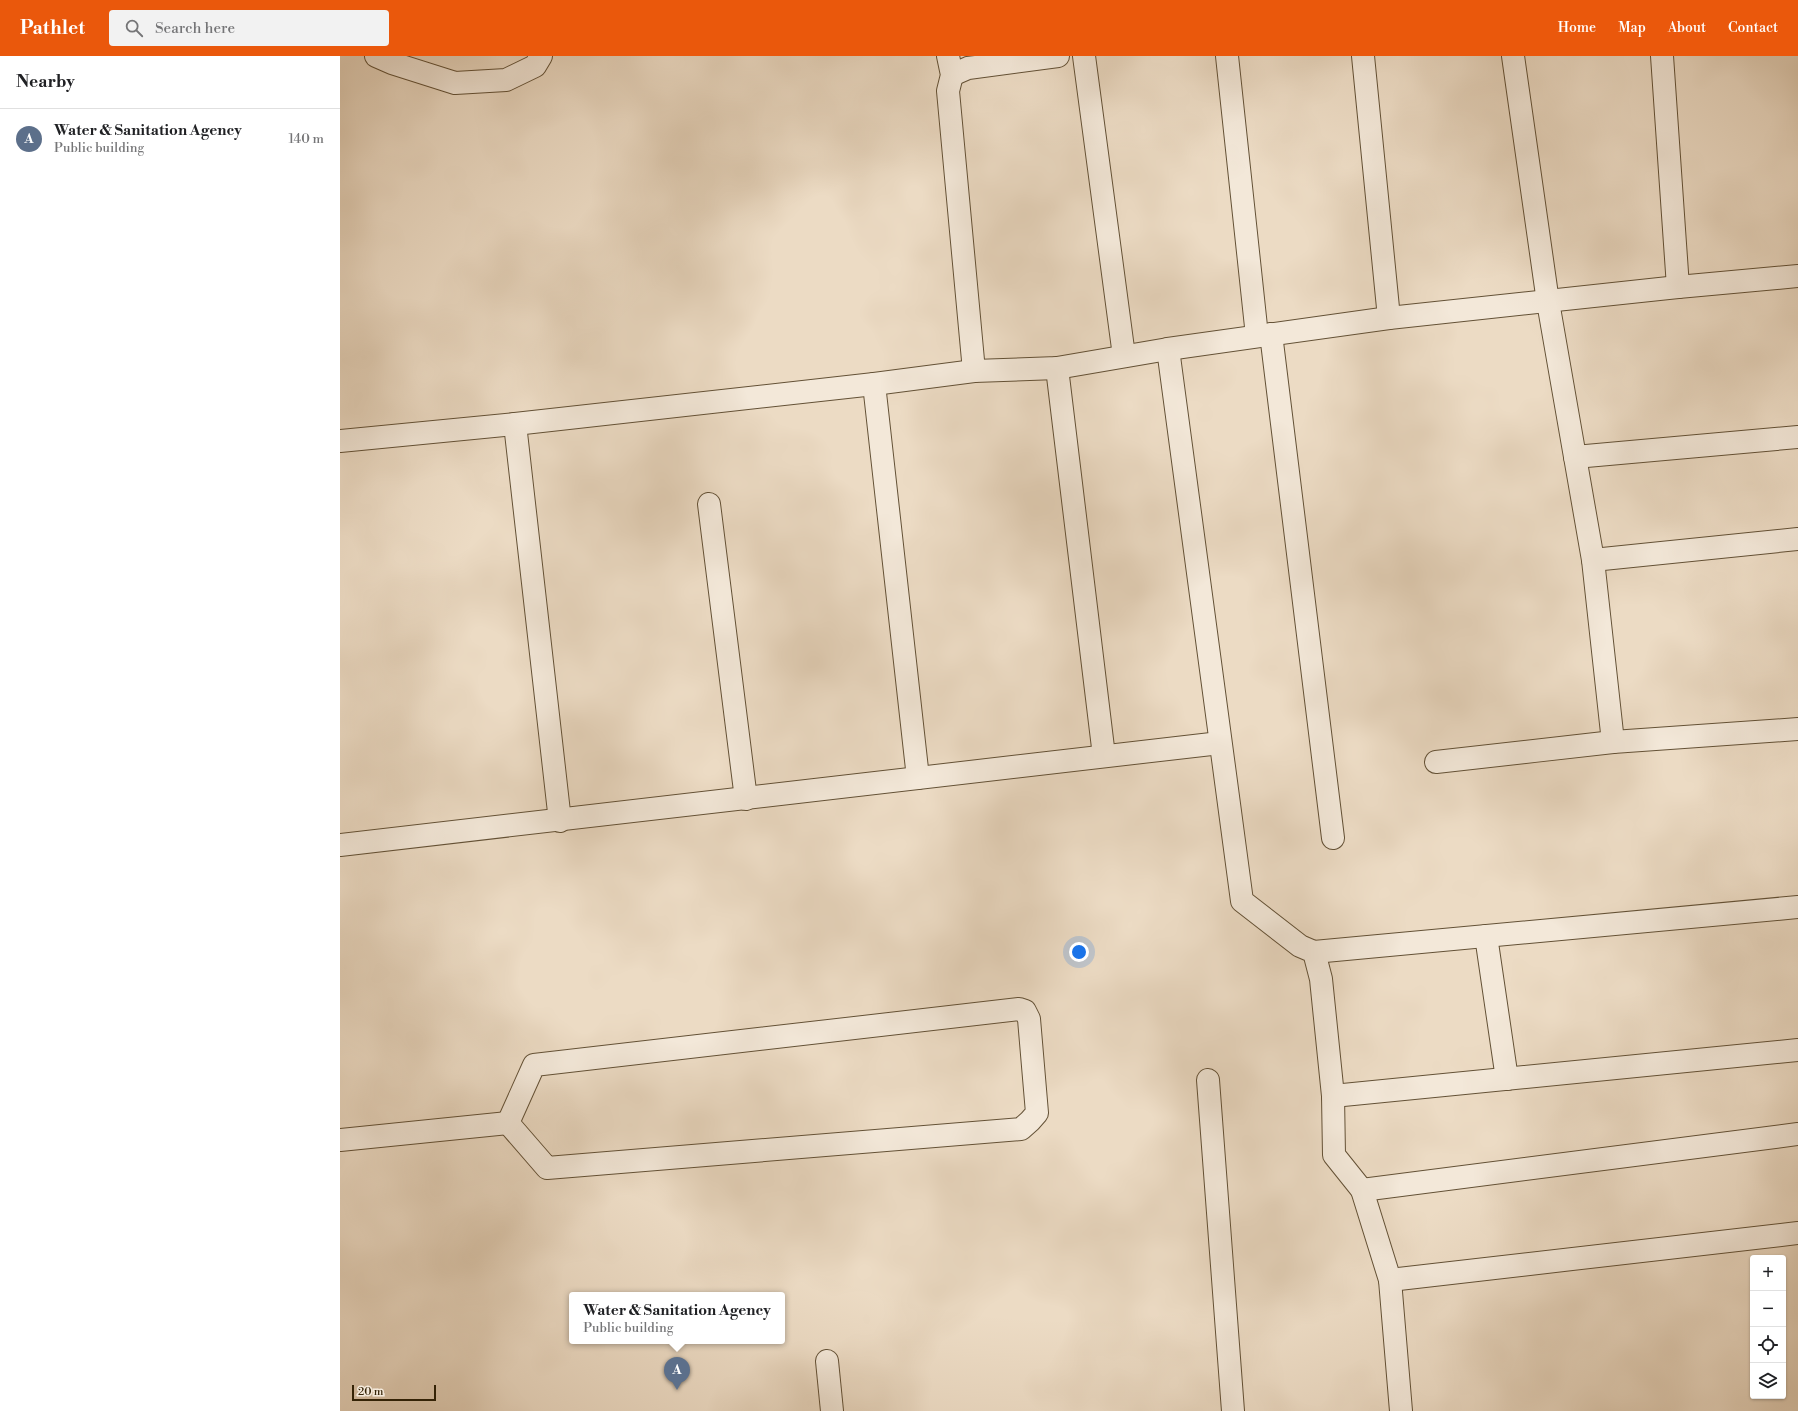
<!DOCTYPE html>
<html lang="en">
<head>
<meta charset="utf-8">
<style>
  body { margin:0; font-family:"Libre Bodoni",serif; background:#f2f2f2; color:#202124 }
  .controls { position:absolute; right:12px; bottom:12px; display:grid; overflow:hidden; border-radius:4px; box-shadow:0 1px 3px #0004 }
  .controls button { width:36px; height:36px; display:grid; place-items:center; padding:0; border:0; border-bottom:1px solid #e0e0e0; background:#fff; color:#202124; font:20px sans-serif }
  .scale { position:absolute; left:12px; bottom:10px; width:84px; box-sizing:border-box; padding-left:4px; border:2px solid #352306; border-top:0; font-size:11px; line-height:14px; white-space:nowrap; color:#352306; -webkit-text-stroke:3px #f3e8d9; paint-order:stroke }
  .you { position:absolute; left:739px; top:896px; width:14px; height:14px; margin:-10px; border:3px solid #fff; border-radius:50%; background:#1a73e8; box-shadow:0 0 0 6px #1a73e833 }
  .badge { display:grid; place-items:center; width:26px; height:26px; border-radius:50%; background:#ea580c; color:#fff; font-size:13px; font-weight:700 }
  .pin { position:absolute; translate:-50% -33px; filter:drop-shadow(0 1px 2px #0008) }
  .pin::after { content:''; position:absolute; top:21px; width:14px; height:12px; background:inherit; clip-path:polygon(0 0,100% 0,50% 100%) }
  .popup { position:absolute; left:229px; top:1236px; width:216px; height:52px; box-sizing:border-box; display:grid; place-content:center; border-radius:4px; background:#fff; filter:drop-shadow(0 1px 3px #0005); font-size:13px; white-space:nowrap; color:#757577 }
  .popup b { font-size:15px; color:#202124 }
  .popup::after { content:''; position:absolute; left:50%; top:100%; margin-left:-8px; border:8px solid transparent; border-top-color:#fff }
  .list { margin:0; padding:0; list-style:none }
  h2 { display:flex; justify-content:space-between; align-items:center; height:52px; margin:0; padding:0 16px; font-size:17px }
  h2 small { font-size:13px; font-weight:400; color:#757577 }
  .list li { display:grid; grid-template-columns:26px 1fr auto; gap:12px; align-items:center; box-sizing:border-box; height:60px; padding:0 16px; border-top:1px solid #e0e0e0 }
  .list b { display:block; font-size:15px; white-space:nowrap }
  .list p { margin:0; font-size:13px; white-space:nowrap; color:#757577 }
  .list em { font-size:13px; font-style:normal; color:#757577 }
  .icon { flex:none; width:22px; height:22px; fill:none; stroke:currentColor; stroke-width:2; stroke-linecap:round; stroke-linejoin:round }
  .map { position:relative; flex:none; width:1458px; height:1355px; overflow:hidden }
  header { display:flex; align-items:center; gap:24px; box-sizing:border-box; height:56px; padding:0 20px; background:#ea580c; color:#fff }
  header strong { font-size:19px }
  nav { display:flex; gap:22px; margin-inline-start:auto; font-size:14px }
  .search { width:280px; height:36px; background:#f2f2f2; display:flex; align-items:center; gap:10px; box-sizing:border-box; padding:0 14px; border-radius:4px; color:#757577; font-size:15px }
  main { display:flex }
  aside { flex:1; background:#fff }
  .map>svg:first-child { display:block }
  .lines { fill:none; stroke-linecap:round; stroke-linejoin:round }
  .minor-casing { stroke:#635136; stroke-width:24 }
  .minor { stroke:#f3e8d9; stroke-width:22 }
</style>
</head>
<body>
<header>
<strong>Pathlet</strong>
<div class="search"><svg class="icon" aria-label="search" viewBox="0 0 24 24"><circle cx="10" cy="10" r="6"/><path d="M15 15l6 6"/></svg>Search here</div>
<nav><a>Home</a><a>Map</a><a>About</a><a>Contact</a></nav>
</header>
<main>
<aside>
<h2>Nearby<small></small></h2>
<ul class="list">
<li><span class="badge" style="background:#5c6f8a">A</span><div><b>Water &amp; Sanitation Agency</b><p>Public building</p></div><em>140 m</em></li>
</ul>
</aside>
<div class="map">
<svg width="1458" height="1355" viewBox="0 0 1458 1355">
  <rect width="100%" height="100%" fill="#ecdbc4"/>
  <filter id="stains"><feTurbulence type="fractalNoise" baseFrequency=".005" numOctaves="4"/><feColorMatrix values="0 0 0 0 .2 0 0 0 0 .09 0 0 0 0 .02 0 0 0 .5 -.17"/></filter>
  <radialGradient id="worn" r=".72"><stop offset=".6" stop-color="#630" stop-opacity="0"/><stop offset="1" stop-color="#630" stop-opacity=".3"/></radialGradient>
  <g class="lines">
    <defs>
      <g id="minor">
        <polyline points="36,0 52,7 115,27 166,24 195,10 201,0"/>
        <polyline points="608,0 612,19 608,35 634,315"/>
        <polyline points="744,0 784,300"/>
        <polyline points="887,0 917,280"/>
        <polyline points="1023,0 1049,262"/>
        <polyline points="1173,0 1208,246 1253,504 1273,686"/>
        <polyline points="1322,0 1338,231"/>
        <polyline points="612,19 628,12 718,0"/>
        <polyline points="931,278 993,782"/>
        <polyline points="828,293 902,845 960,890 974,896 981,923 993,1040 994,1099 1022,1134 1050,1224 1061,1355"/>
        <polyline points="717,312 764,700"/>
        <polyline points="534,328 578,722"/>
        <polyline points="175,368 220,765"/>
        <polyline points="0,385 175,368 534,328 634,315 717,312 828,293 1049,262 1338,231 1458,220"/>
        <polyline points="1235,401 1458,381"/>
        <polyline points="369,448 406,743"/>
        <polyline points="1253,504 1458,483"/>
        <polyline points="1096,706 1273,686 1458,673"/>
        <polyline points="0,789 880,687"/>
        <polyline points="1146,880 1167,1023"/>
        <polyline points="974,896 1458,851"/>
        <polygon points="679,953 685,955 689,963 697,1057 690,1065 681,1073 207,1112 168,1067 194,1009"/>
        <polyline points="868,1024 893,1355"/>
        <polyline points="993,1040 1458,994"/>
        <polyline points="0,1084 168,1067"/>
        <polyline points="1022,1134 1458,1078"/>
        <polyline points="1050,1224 1458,1177"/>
        <polyline points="487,1305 492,1355"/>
      </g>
    </defs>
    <use href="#minor" class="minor-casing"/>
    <use href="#minor" class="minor"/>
  </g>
  <rect width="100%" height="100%" filter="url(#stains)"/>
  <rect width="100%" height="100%" fill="url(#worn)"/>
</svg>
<div class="controls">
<button>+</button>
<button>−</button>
<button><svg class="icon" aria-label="locate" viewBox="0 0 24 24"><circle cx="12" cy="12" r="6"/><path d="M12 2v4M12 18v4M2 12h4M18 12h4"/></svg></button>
<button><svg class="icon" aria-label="layers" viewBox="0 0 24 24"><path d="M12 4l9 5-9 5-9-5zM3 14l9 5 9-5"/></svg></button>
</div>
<div class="scale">20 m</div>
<div class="you"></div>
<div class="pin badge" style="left:337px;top:1334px;background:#5c6f8a">A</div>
<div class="popup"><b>Water &amp; Sanitation Agency</b>Public building</div>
</div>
</main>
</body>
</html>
